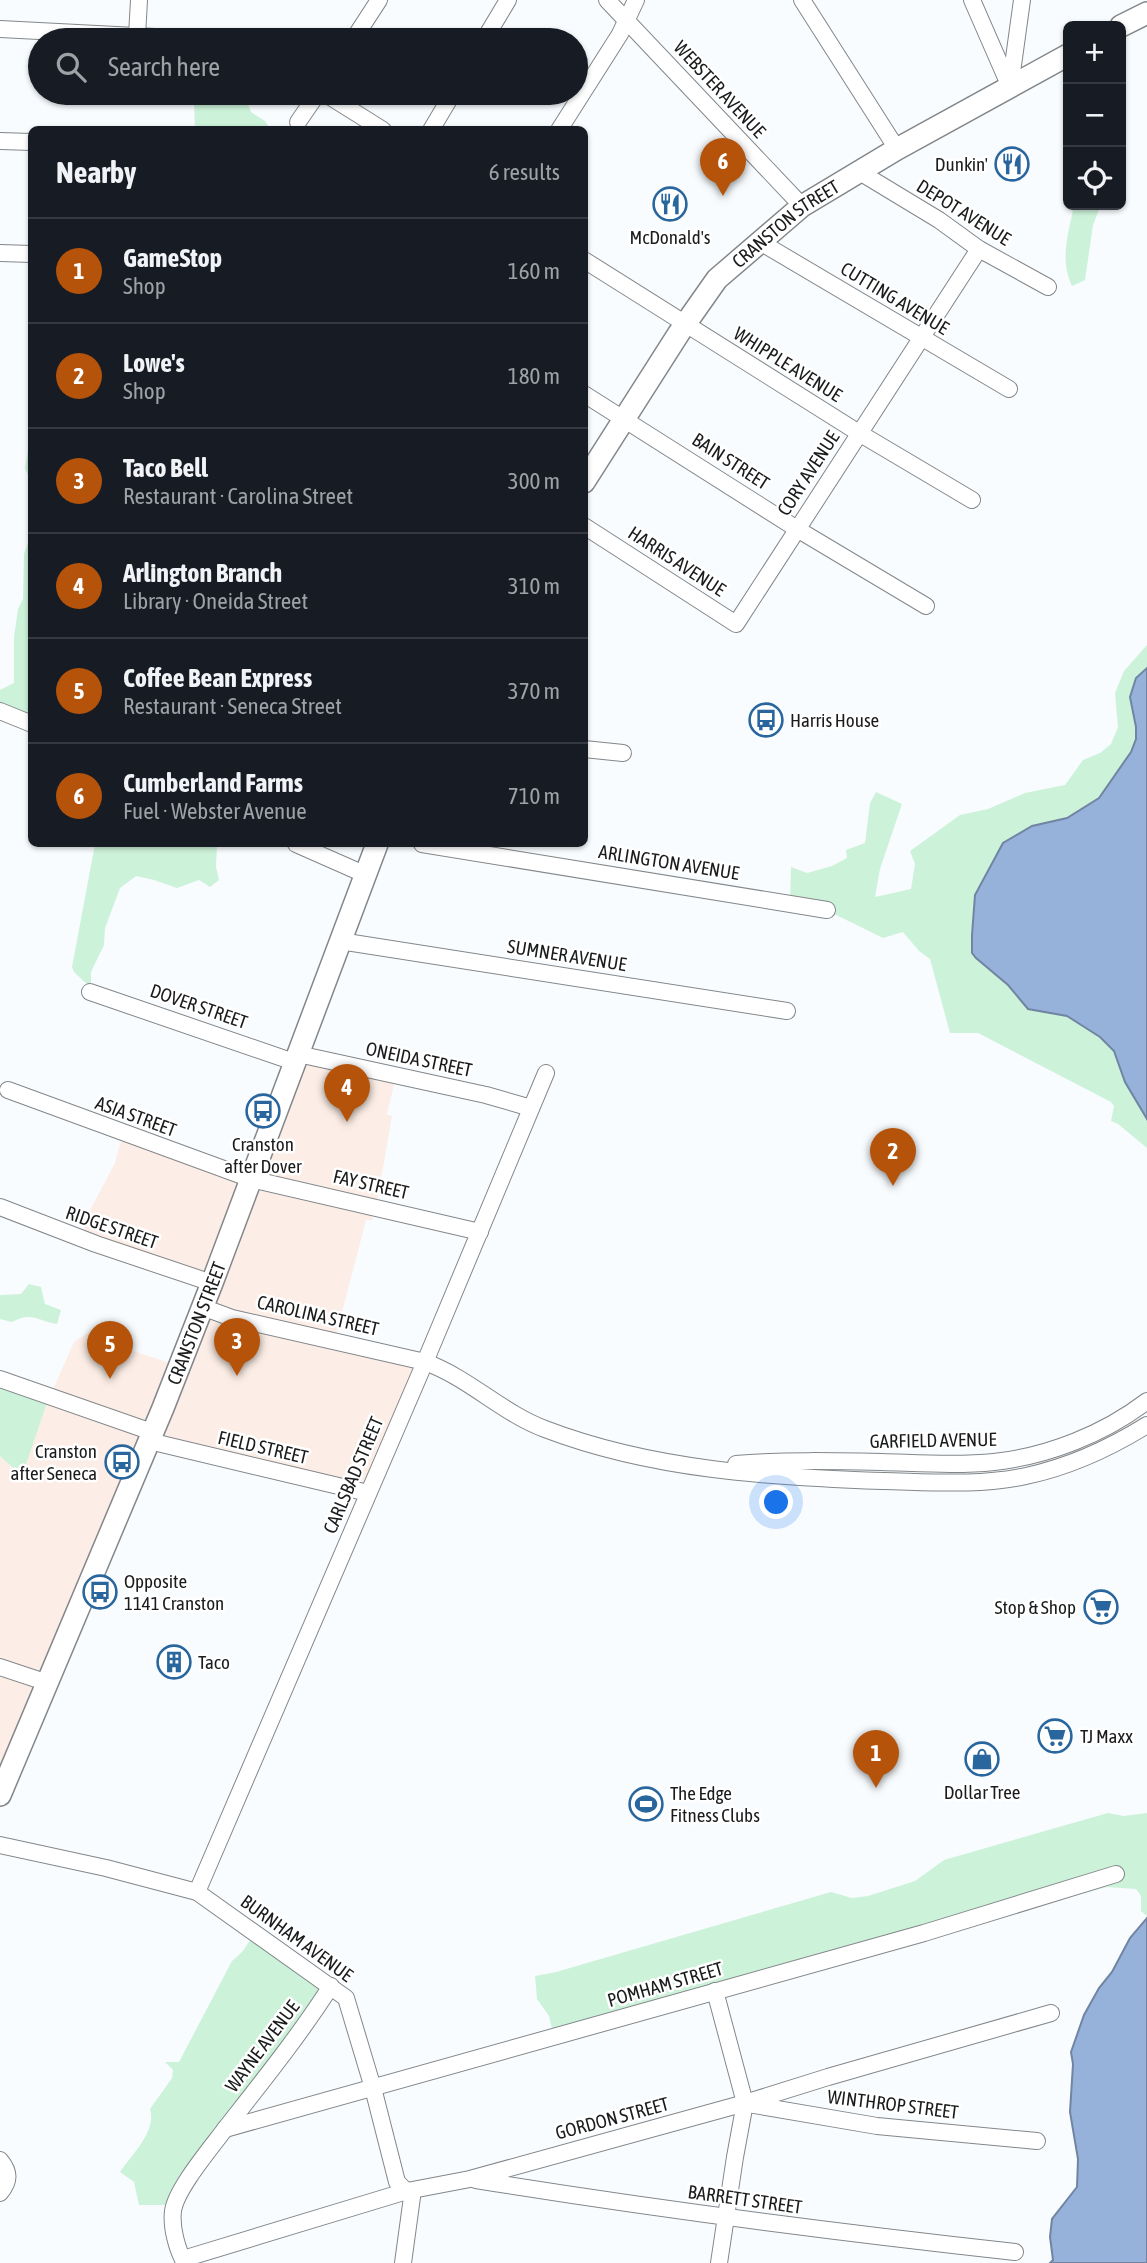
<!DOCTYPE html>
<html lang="en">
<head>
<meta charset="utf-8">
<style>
  body { margin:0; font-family:"Asap Condensed",sans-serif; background:#20242c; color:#f1f3f6 }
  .controls { position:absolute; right:21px; top:21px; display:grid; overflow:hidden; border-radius:10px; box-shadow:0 2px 5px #0004 }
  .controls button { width:63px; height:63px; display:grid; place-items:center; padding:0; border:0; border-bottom:2px solid #363941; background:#171b24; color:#f1f3f6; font:35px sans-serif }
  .you { position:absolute; left:777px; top:1503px; width:24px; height:24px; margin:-18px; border:5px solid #fff; border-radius:50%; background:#1a73e8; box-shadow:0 0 0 10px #1a73e833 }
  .badge { display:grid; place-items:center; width:46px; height:46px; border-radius:50%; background:#b45309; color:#fff; font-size:23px; font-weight:700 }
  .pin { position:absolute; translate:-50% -58px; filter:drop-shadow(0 2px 4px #0008) }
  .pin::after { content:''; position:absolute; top:37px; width:24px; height:21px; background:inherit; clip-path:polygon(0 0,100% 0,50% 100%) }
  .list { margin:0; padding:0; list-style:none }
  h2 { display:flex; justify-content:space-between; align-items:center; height:91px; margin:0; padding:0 28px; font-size:30px }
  h2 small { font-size:23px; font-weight:400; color:#9ea1a6 }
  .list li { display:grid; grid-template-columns:46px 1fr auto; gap:21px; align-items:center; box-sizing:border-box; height:105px; padding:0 28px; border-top:2px solid #363941 }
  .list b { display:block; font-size:26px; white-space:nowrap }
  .list p { margin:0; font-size:23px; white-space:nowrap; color:#9ea1a6 }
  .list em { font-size:23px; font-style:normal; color:#9ea1a6 }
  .icon { flex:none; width:38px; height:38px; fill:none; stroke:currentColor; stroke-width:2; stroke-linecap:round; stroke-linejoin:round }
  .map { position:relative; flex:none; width:1147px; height:2263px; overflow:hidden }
  .search { position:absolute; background:#171b24; box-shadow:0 2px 5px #0004; left:28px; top:28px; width:560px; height:77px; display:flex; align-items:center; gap:18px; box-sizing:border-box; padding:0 24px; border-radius:38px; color:#9ea1a6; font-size:26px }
  .panel { position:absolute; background:#171b24; box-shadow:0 2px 5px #0004; left:28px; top:126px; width:560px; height:721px; border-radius:10px }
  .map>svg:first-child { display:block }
  .industrial { fill:#fceee6 }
  .green { fill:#cdf2da }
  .water { fill:#96b2db; stroke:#7185a2; stroke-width:2 }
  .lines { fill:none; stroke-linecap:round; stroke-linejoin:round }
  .minor-casing { stroke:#83878a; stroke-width:18 }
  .major-casing { stroke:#83878a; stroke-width:24 }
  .minor { stroke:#fff; stroke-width:16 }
  .major { stroke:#fff; stroke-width:21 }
  .labels { text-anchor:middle; stroke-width:5; stroke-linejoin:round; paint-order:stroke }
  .street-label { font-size:19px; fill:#1a1b1c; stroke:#fff }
  .poi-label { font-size:19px; fill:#1a1b1c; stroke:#fff; text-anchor:start }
</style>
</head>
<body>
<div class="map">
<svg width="1147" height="2263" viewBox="0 0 1147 2263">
  <rect width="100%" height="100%" fill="#f8fcff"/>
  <polygon class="industrial" points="308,1050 397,1072 387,1114 392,1116 376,1208 371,1211 373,1220 366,1220 334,1343 427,1366 370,1496 148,1447 0,1795 0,1456 21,1476 49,1398 74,1342 94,1329 114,1337 127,1349 176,1365 210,1285 84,1239 84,1220 89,1219 88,1218 89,1212 115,1163 123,1133 247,1176"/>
  <g class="green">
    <polygon points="244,93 251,112 265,121 270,129 195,129 194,102 205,98 207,95"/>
    <path d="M 1074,205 L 1100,205 L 1100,207 L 1093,225 L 1085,280 L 1072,286 C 1059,259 1069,232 1074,205 Z"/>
    <polygon points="31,430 31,481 25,469"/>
    <polygon points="31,514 31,723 0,709 0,690 14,683 14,637 18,609 23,599 24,554 28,543 29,519"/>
    <path d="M 1147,645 L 1147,668 C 1117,696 1140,706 1136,737 C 1134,749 1126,760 1119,770 C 1113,778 1107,788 1100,796 C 1083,815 1056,820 1032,826 L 972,953 L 1008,985 L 1028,1009 L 1067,1016 L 1100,1037 L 1115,1051 L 1125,1082 L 1147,1119 L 1147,1148 L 1118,1124 L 1111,1121 L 1114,1106 L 1111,1102 L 978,1033 L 950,1033 L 930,959 L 919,951 L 903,932 L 883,938 L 824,909 L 790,902 L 791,867 L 807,873 L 832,866 L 847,858 L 846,850 L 865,843 L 870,803 L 876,792 L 902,804 L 880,869 L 875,897 L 911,889 L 915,864 L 910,851 L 960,815 L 988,809 L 1025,793 L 1065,785 L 1083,760 L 1100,753 L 1111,744 L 1118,727 L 1115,693 L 1124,671 Z"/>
    <polygon points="95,844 217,844 216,867 219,880 210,887 199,880 177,888 154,880 136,876 120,888 105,928 104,945 91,972 91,988 74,972 72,967"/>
    <path d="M 29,1284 L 41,1287 L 45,1304 L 61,1310 L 57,1324 C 37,1321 33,1311 12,1322 L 0,1319 L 0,1295 L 21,1294 Z"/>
    <polygon points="0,1379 49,1397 22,1476 0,1456"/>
    <polygon points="1108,1813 1124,1816 1147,1813 1147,1916 1141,1911 1141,1896 1136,1889 1107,1887 554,2037 549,2016 537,1999 535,1976 556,1972 831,1892 852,1898 868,1896 915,1881 944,1860"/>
    <path d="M 255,1933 L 329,1984 L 174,2205 L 139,2205 L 134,2182 L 120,2172 C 132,2154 157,2131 150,2109 L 172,2078 L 173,2070 L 165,2062 L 179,2062 L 232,1961 L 242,1952 Z"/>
  </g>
  <g class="water">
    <polygon points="1147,668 1147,1119 1125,1082 1114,1051 1100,1037 1067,1016 1028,1009 1008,985 976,958 972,953 972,935 975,895 1003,843 1032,826 1067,818 1099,798 1131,752 1136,739 1136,727 1130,697 1136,678"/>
    <polygon points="1147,1918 1147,2263 1050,2263 1053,2260 1050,2237 1052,2219 1077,2187 1078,2159 1070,2112 1073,2064 1071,2052 1084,2015 1099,1988 1112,1972 1130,1938"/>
  </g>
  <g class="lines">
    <defs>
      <g id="minor">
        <polyline points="607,0 802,206"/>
        <polyline points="802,0 897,149"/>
        <polyline points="972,0 1010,87"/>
        <polyline points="0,29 213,40"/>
        <polyline points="137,36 139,0"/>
        <polyline points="353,40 379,0"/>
        <polyline points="484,40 508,0"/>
        <polyline points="1010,87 1022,0"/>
        <polyline points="324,93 383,130"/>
        <polyline points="298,122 318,93"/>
        <polyline points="431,130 453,93"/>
        <polyline points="559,130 620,34 636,0"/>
        <polyline points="0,141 32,142"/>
        <polyline points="858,171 939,220 979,249 1048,287"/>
        <polyline points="760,242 1009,389"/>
        <polyline points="0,253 32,254"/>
        <polyline points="584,260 859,433 972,500"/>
        <polyline points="584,394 797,529 926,606"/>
        <polyline points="584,526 736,624 979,249"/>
        <polyline points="0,711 32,724"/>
        <polyline points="584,749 623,753"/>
        <polyline points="296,844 364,874"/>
        <polyline points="422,844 827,910"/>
        <polyline points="340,941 787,1011"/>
        <polyline points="90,992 294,1062"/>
        <polyline points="298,1054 486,1095 531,1108"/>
        <polyline points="8,1090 251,1179 480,1232"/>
        <polyline points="0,1207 96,1244 212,1283"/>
        <path d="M 202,1307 L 232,1318 L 425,1362 C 469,1378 502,1413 545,1429 C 652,1470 769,1477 883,1481 C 931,1482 978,1486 1026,1476 C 1068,1467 1110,1448 1147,1425"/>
        <polyline points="0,1379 152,1432"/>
        <polyline points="149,1441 368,1493"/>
        <path d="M 736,1464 C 784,1460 833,1461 881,1462 C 918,1463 957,1466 994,1462 C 1048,1456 1104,1434 1147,1401"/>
        <polyline points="0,1667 48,1683"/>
        <polyline points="0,1845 106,1868 197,1892 346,1998 373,2088 397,2182 412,2197 403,2263"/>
        <polyline points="197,1892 425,1362 546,1073"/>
        <polyline points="715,1991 745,2103 735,2157 719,2263"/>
        <polyline points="748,2104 877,2126 1037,2141"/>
        <polyline points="225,2129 924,1933 1116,1874"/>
        <path d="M 0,2160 C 10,2172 10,2181 0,2193"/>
        <path d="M 476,2180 C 655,2209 834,2232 1015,2252"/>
        <polyline points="183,2259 407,2191 470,2179 745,2103 828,2077 1051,2013"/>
        <path d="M 185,2263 C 177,2250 171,2227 173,2211 C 176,2189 211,2148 225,2129 C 261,2083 299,2036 331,1986"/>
      </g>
      <g id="major">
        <polyline points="1121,26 1147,13"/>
        <path id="s1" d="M 584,482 L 679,333 L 717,279 L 802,206 L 897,149 L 1068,55"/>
        <path id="s2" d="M 0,1795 L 163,1408 L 212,1283 L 377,844"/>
      </g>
    </defs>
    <use href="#minor" class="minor-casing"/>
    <use href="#major" class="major-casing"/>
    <use href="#minor" class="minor"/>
    <use href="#major" class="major"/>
  </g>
  <defs>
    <symbol id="restaurant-ring" viewBox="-11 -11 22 22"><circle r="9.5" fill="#fff" stroke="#29669d" stroke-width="1.5"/><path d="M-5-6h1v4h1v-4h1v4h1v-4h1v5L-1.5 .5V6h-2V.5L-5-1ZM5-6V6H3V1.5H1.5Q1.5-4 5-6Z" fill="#29669d"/></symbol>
    <symbol id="bus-ring" viewBox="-11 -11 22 22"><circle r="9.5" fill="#fff" stroke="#29669d" stroke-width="1.5"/><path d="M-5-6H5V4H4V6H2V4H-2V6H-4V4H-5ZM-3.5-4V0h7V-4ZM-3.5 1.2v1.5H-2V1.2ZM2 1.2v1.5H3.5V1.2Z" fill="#29669d"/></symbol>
    <symbol id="supermarket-ring" viewBox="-11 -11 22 22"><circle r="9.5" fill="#fff" stroke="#29669d" stroke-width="1.5"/><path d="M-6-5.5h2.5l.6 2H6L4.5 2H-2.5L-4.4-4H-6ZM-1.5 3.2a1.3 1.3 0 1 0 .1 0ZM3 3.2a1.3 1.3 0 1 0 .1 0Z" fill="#29669d"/></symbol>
    <symbol id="building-ring" viewBox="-11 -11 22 22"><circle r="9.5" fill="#fff" stroke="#29669d" stroke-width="1.5"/><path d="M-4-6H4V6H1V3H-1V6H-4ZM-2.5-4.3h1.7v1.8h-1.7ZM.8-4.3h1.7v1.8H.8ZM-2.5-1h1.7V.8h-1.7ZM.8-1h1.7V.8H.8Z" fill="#29669d"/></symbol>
    <symbol id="shop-ring" viewBox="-11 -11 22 22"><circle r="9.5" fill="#fff" stroke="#29669d" stroke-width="1.5"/><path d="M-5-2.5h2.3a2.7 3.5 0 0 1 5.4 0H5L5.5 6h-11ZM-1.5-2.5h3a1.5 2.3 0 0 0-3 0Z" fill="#29669d"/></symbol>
    <symbol id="stadium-ring" viewBox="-11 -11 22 22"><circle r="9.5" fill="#fff" stroke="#29669d" stroke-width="1.5"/><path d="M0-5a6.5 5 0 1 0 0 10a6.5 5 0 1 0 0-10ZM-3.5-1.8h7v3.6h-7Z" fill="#29669d"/></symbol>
  </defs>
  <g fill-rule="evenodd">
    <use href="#restaurant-ring" x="993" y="145" width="38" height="38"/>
    <use href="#restaurant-ring" x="651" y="185" width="38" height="38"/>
    <use href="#bus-ring" x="747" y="701" width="38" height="38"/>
    <use href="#bus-ring" x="244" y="1092" width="38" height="38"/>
    <use href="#bus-ring" x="103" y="1443" width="38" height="38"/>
    <use href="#bus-ring" x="81" y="1573" width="38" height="38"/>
    <use href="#supermarket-ring" x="1082" y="1588" width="38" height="38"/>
    <use href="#building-ring" x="155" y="1643" width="38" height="38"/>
    <use href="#supermarket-ring" x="1036" y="1717" width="38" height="38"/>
    <use href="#shop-ring" x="963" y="1740" width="38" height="38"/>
    <use href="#stadium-ring" x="627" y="1785" width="38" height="38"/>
  </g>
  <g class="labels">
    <g class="street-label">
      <text transform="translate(720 89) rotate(47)" y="7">WEBSTER AVENUE</text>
      <text transform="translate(964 212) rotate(32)" y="7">DEPOT AVENUE</text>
      <text dy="7" stroke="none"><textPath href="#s1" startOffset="331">CRANSTON STREET</textPath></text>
      <text transform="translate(895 298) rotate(31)" y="7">CUTTING AVENUE</text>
      <text transform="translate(788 364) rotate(32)" y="7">WHIPPLE AVENUE</text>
      <text transform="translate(731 461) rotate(33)" y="7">BAIN STREET</text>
      <text transform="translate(808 473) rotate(-57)" y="7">CORY AVENUE</text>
      <text transform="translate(677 561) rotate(33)" y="7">HARRIS AVENUE</text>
      <text transform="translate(669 862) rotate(9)" y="7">ARLINGTON AVENUE</text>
      <text transform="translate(567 955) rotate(9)" y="7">SUMNER AVENUE</text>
      <text transform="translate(199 1006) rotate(19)" y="7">DOVER STREET</text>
      <text transform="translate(419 1059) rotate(12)" y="7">ONEIDA STREET</text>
      <text transform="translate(136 1116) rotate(20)" y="7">ASIA STREET</text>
      <text transform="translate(371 1184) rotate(13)" y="7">FAY STREET</text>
      <text transform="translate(112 1227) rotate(19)" y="7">RIDGE STREET</text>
      <text transform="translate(318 1315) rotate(13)" y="7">CAROLINA STREET</text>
      <text dy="7" stroke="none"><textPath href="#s2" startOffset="511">CRANSTON STREET</textPath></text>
      <text transform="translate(933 1440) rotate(-1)" y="7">GARFIELD AVENUE</text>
      <text transform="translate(263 1447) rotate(13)" y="7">FIELD STREET</text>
      <text transform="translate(353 1475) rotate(-67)" y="7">CARLSBAD STREET</text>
      <text transform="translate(297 1938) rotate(36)" y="7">BURNHAM AVENUE</text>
      <text transform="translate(665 1984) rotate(-16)" y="7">POMHAM STREET</text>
      <text transform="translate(262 2046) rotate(-53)" y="7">WAYNE AVENUE</text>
      <text transform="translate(893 2104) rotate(7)" y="7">WINTHROP STREET</text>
      <text transform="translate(612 2118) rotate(-15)" y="7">GORDON STREET</text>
      <text transform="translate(745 2199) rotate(8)" y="7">BARRETT STREET</text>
    </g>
    <g class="poi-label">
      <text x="988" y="171" text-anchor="end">Dunkin'</text>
      <text x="670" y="244" text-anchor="middle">McDonald's</text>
      <text x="790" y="727">Harris House</text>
      <text x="263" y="1151" text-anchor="middle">Cranston<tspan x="263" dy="22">after Dover</tspan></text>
      <text x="97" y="1458" text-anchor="end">Cranston<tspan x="97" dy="22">after Seneca</tspan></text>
      <text x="124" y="1588">Opposite<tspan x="124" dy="22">1141 Cranston</tspan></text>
      <text x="1076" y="1614" text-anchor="end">Stop &amp; Shop</text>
      <text x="198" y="1669">Taco</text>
      <text x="1080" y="1743">TJ Maxx</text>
      <text x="982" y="1799" text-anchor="middle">Dollar Tree</text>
      <text x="670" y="1800">The Edge<tspan x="670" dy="22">Fitness Clubs</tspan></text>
    </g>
  </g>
</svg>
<div class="controls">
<button>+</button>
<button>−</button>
<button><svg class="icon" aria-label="locate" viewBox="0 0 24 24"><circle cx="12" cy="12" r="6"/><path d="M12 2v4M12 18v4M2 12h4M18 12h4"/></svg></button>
</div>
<div class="you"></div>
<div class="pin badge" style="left:876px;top:1788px">1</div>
<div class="pin badge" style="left:893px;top:1186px">2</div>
<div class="pin badge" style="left:237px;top:1376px">3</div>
<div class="pin badge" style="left:347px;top:1122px">4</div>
<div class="pin badge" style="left:110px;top:1379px">5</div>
<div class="pin badge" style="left:723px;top:196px">6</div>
<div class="search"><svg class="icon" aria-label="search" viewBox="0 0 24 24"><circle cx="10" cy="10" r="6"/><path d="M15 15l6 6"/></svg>Search here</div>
<section class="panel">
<h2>Nearby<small>6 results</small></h2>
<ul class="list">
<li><span class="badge">1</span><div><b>GameStop</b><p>Shop</p></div><em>160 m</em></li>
<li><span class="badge">2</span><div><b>Lowe's</b><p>Shop</p></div><em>180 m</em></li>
<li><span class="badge">3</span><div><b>Taco Bell</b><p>Restaurant · Carolina Street</p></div><em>300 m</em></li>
<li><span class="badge">4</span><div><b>Arlington Branch</b><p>Library · Oneida Street</p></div><em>310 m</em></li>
<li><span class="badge">5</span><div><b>Coffee Bean Express</b><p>Restaurant · Seneca Street</p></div><em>370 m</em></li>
<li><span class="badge">6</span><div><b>Cumberland Farms</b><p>Fuel · Webster Avenue</p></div><em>710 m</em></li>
</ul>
</section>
</div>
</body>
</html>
